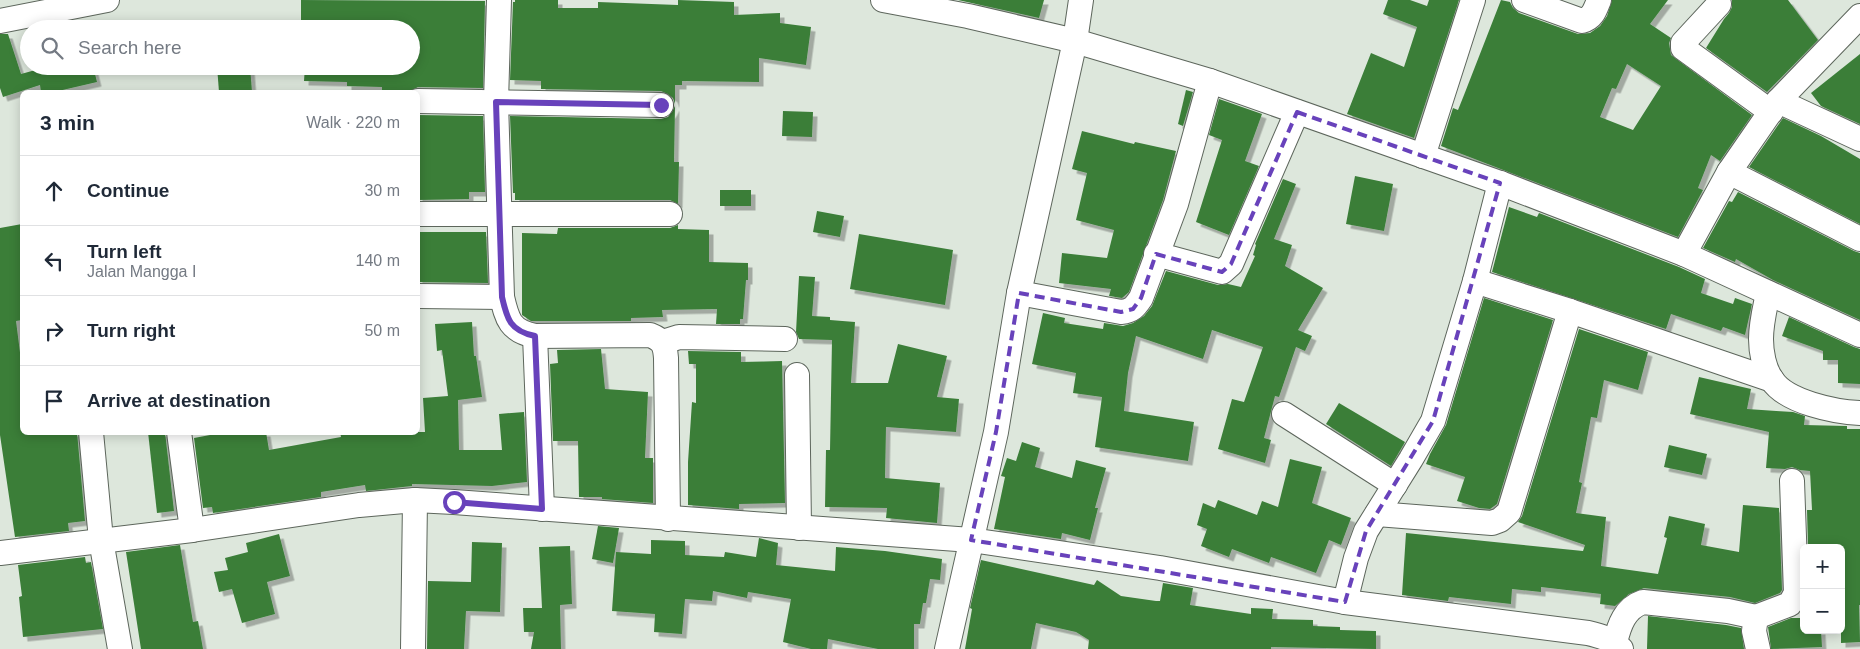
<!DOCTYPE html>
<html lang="en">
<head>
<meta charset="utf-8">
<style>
  body { margin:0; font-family:Arial,sans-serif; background:#f2f2f3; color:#1f2937 }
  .controls { position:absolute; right:15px; bottom:15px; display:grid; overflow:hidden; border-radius:8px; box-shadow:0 2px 12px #0003 }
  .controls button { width:45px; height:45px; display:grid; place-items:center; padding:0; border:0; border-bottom:1px solid #e0e1e3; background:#fff; color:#1f2937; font:25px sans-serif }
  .stop { position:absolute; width:15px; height:15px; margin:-11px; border:4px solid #6842bb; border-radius:50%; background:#fff }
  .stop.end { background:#6842bb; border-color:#fff; box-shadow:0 1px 5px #0008 }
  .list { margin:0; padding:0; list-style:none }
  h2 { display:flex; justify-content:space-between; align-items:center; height:65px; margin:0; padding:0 20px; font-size:21px }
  h2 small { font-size:16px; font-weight:400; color:#747a83 }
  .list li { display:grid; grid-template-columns:32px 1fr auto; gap:15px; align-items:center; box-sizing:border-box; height:70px; padding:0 20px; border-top:1px solid #e0e1e3 }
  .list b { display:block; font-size:19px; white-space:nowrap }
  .list p { margin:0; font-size:16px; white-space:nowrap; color:#747a83 }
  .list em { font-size:16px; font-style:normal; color:#747a83 }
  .icon { flex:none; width:28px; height:28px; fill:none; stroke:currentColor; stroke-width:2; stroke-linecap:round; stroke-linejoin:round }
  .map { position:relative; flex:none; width:1860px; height:649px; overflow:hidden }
  .search { position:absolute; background:#fff; box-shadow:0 2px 12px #0003; left:20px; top:20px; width:400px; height:55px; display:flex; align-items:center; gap:12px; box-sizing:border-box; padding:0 18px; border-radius:28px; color:#747a83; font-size:19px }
  .panel { position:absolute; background:#fff; box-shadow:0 2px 12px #0003; left:20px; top:90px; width:400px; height:345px; border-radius:8px }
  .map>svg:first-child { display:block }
  .building { fill:#3b7e39; fill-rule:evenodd; filter:url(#shadow) }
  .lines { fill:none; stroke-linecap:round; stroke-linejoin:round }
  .minor-casing { stroke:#5d665c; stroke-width:26 }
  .minor { stroke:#fff; stroke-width:24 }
  .route { stroke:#6842bb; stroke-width:6 }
  .marked { fill:none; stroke:#6842bb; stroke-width:4; stroke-dasharray:10 6; stroke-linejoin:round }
</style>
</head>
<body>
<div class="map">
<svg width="1860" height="649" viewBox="0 0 1860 649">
  <defs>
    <filter id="shadow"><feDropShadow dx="4.5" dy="4.5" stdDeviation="0" flood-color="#0004"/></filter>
  </defs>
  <rect width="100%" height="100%" fill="#dde7dc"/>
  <g class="building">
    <polygon points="301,0 485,1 483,88 418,87 408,92 382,91 382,87 347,86 347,82 304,81 305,66 411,66 411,29 301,29"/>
    <polygon points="515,0 558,0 558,8 598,8 598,2 678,5 678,0 734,2 734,15 780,13 780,23 811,27 806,65 759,58 759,82 682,81 682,85 675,85 675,104 673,98 668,94 661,91 541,89 541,81 510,80 513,2 515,2"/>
    <polygon points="958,0 1044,0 1039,18"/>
    <polygon points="1388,0 1410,0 1427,6 1429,0 1459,0 1414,138 1347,114 1371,53 1404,67 1417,27 1383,14"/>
    <path d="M 1501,0 L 1510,2 L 1513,8 L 1519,13 L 1578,34 L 1590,33 L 1600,26 L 1607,16 L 1612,0 L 1668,0 L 1650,24 L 1671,38 L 1669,43 L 1671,55 L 1752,115 L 1720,161 L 1711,155 L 1698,188 L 1703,190 L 1678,237 L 1441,146 L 1453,108 L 1458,110 L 1464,95 ZM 1627,64 L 1661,86 L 1633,130 L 1600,117 L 1612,88 L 1616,89 Z"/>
    <polygon points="1732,0 1788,0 1818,40 1767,92 1706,48 1724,19 1729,13 1732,7"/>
    <polygon points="0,34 8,34 21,74 50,66 93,66 97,82 54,92 41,92 40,85 3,97 0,88"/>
    <polygon points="1860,54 1860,124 1821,106 1811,93"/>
    <polygon points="217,66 250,66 252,92 219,92"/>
    <polygon points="1186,90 1193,92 1183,126 1178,124"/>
    <polygon points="1219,99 1262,114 1245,161 1259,166 1229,235 1196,222 1222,140 1209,135"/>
    <polygon points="675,106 674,162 679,162 678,204 670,200 515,200 515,193 513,193 510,116 661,119 668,117 672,112"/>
    <polygon points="783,111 813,112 812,137 782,136"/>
    <polygon points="418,115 483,116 485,192 469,192 469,199 418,200"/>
    <polygon points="1783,118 1821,136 1860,159 1860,224 1749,167"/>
    <polygon points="1082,131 1134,144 1135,142 1176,151 1163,200 1129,292 1122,298 1109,296 1111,289 1059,283 1062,253 1107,258 1114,230 1076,220 1087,173 1072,169"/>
    <polygon points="1355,176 1393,184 1384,231 1346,224"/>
    <polygon points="1283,179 1296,184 1274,239 1292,245 1285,266 1323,288 1298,330 1312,336 1305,351 1296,347 1279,397 1275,396 1264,438 1271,440 1265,463 1218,449 1232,399 1244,402 1263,347 1212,330 1203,359 1136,336 1128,373 1124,411 1194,422 1188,461 1095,447 1102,397 1073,393 1076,373 1032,364 1043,313 1065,318 1064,323 1103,329 1104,323 1123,326 1133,323 1144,316 1152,306 1166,271 1218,285 1228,284 1241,287 1255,256 1253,255 1256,245 1255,244"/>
    <rect x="720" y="190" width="31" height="16"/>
    <polygon points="1738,192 1854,251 1860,253 1860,320 1773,280 1736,259 1735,262 1703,248 1729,201 1732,202"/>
    <polygon points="1509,207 1537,217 1539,213 1679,267 1705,279 1701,293 1733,304 1735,298 1752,304 1745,335 1723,327 1721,331 1671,314 1666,329 1492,272"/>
    <polygon points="817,211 844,216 840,237 813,232"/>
    <polygon points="22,224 22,320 16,321 22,368 22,432 77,432 85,521 68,523 69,531 15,537 0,435 0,228"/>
    <polygon points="678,225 678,229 709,230 709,262 748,263 748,280 746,280 743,319 740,319 740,324 716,324 717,309 662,310 663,317 631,318 631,321 531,321 522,315 522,233 557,234 558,228 670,228"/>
    <polygon points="418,232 486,232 488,283 418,282"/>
    <polygon points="859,234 953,250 945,305 850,289"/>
    <polygon points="799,276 815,277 812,316 830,317 830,320 855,322 851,383 888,383 898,344 947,356 937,397 959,399 956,432 886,427 885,478 940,483 937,523 886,518 887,508 825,507 826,450 830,450 832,340 799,339 796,332"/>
    <polygon points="1484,298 1553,320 1497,504 1490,509 1479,508 1457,501 1465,477 1426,464 1430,454 1446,425"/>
    <polygon points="1789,317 1854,347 1860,349 1860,384 1838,383 1838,360 1823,360 1823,351 1782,336"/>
    <polygon points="472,322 474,356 476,356 482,397 458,400 459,450 502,450 499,414 524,412 527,482 492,486 412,484 412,486 366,491 365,485 321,492 321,497 213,513 212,507 203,508 194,438 226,432 266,432 269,450 341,437 340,432 425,432 423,398 448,396 442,350 437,351 435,324"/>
    <polygon points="1579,329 1648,352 1638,390 1604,380 1597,418 1591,417 1579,482 1582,483 1576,513 1606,517 1601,566 1658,574 1667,538 1664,537 1669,516 1705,524 1701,545 1739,552 1743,505 1779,508 1782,590 1780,593 1755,603 1730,597 1644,588 1629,594 1615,606 1600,604 1601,594 1541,587 1541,592 1512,589 1511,604 1449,597 1448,601 1402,595 1406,533 1583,551 1585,545 1518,522 1522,516"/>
    <polygon points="601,349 605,389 648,392 645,458 653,458 653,503 602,499 602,497 579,497 578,441 553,441 550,364 558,363 557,350"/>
    <polygon points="688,351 741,352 741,362 782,361 785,503 739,504 739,509 688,505 688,462 692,402 696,403 696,364 689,364"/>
    <polygon points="1699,377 1751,389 1747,409 1793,412 1805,416 1804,425 1847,426 1847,429 1860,429 1860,605 1859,605 1860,642 1841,643 1841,548 1808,548 1807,510 1812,510 1810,471 1800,470 1792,467 1785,469 1766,468 1769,432 1690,414"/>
    <polygon points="1339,403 1405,442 1391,466 1326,424"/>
    <polygon points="148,432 165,432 174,511 157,513"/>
    <polygon points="1022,442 1040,448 1035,467 1072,478 1076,460 1106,468 1095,508 1098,508 1090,540 1062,533 1061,539 994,529 1005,477 1001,476 1007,458 1016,461"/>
    <polygon points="1669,445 1707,454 1702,475 1664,467"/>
    <polygon points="1290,459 1322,467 1312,503 1351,518 1341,545 1329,540 1316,573 1271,557 1269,563 1232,549 1229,557 1201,546 1207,529 1197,525 1203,503 1215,508 1218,500 1257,515 1262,501 1278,507"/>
    <polygon points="598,526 619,528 613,563 592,559"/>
    <polygon points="279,534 290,576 267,582 275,614 242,623 232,589 219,592 214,572 228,570 225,558 248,552 246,543"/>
    <polygon points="759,538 778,543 776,565 835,571 836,547 885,551 942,559 940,580 930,579 926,603 923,603 920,624 914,624 914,649 878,649 828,639 827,649 811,649 783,642 791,599 748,592 747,598 713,591 712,601 685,599 682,634 654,632 655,614 612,611 616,552 651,554 651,540 685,541 685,555 724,557 725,552 756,557"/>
    <polygon points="472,542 502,543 500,612 466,611 464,649 427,649 428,581 471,582"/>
    <polygon points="180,545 193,622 198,621 203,649 141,649 126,552"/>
    <polygon points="570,546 572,604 560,605 561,649 531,649 534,632 524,632 523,608 542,608 539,547"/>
    <polygon points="85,557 86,563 91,562 103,629 23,637 19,597 22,596 18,565"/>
    <polygon points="981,560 1094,585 1097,580 1121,596 1156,601 1160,601 1163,583 1193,588 1190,605 1251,614 1251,608 1273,609 1272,619 1313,620 1313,626 1340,627 1340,630 1376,631 1376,649 1271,647 1271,649 1088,649 1089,640 1076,632 1036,623 1031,649 965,649 972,609 970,608"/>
    <polygon points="1648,616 1726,625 1741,628 1744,649 1647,649"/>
    <polygon points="1791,618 1804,618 1804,630 1821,630 1822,647 1771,649 1768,627"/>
  </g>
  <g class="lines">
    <defs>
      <g id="minor">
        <path d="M 499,0 L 496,102 L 502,297 C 507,319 510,331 535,336 L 650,335 C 663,340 665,345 666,358 L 668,519"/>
        <polyline points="883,0 968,16 1075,41 1210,81 1500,183 1684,254 1860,335"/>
        <path d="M 1524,0 L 1582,21 C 1593,18 1595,10 1599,0"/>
        <polyline points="1719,4 1683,43 1683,48 1771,112"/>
        <polyline points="0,21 107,0"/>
        <polyline points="418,101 661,105"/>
        <polyline points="1778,101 1860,139"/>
        <polyline points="1423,156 1473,0"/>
        <polyline points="1729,172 1860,239"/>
        <polyline points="418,214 670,214"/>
        <polyline points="1156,254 1222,272 1231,264 1297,112"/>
        <polyline points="1684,254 1729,172 1778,101 1860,16"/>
        <polyline points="1475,281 1570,311 1772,380"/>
        <path d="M 1019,293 L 1121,312 C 1132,311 1135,307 1141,298 L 1176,204 L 1210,81"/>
        <path d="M 1768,293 C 1765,308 1761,323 1761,339 C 1761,352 1764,369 1772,380 C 1786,402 1835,412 1860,413"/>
        <polyline points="418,296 502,297"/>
        <polyline points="535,336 542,509"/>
        <polyline points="663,342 679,337 785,339"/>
        <polyline points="797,375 799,528"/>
        <polyline points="1284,414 1395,485"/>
        <polyline points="91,432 101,540 120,649"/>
        <polyline points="179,432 192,530"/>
        <polyline points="1377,514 1492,523 1500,520 1509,512 1570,311"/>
        <path d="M 0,553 L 192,530 L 359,505 L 415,500 L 454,502 L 971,540 L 1160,568 L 1345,602 L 1588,633 C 1601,636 1611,639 1621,649"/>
        <polyline points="1345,602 1356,558 1366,531 1411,459 1433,421 1475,281 1500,183"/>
        <path d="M 1615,643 C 1619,625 1625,608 1643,602 L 1728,611 L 1756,617"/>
        <polyline points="413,649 415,500"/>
        <polyline points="947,649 996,432 1019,293 1075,41 1081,0"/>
        <polyline points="1758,649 1754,631 1756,617 1790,604 1796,593 1792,481"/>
      </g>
    </defs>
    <use href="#minor" class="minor-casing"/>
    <use href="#minor" class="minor"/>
  </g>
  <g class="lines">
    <path class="route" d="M 454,502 L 542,509 L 535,336 C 510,331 507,319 502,297 L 496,102 L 661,105"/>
  </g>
  <path class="marked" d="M 1297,112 L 1500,183 L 1433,421 L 1366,531 L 1345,602 L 971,540 L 996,432 L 1019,293 L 1121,312 L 1133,309 L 1141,298 L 1156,254 L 1222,272 L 1231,264 Z"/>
</svg>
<div class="controls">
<button>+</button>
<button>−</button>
</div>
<div class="stop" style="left:454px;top:502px"></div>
<div class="stop end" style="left:661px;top:105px"></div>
<div class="search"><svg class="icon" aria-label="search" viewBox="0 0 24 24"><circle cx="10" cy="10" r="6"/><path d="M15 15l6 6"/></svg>Search here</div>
<section class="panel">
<h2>3 min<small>Walk · 220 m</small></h2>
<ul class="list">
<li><svg class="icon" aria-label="ahead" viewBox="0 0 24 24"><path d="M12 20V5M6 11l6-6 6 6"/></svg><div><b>Continue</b></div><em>30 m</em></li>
<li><svg class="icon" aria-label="left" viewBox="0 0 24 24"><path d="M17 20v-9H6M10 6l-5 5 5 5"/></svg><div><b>Turn left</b><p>Jalan Mangga I</p></div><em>140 m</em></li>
<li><svg class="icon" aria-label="right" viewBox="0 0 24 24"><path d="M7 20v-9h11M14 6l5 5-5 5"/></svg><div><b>Turn right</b></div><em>50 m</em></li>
<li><svg class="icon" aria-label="arrive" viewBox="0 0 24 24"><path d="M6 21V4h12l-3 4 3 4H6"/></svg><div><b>Arrive at destination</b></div></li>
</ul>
</section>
</div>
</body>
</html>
